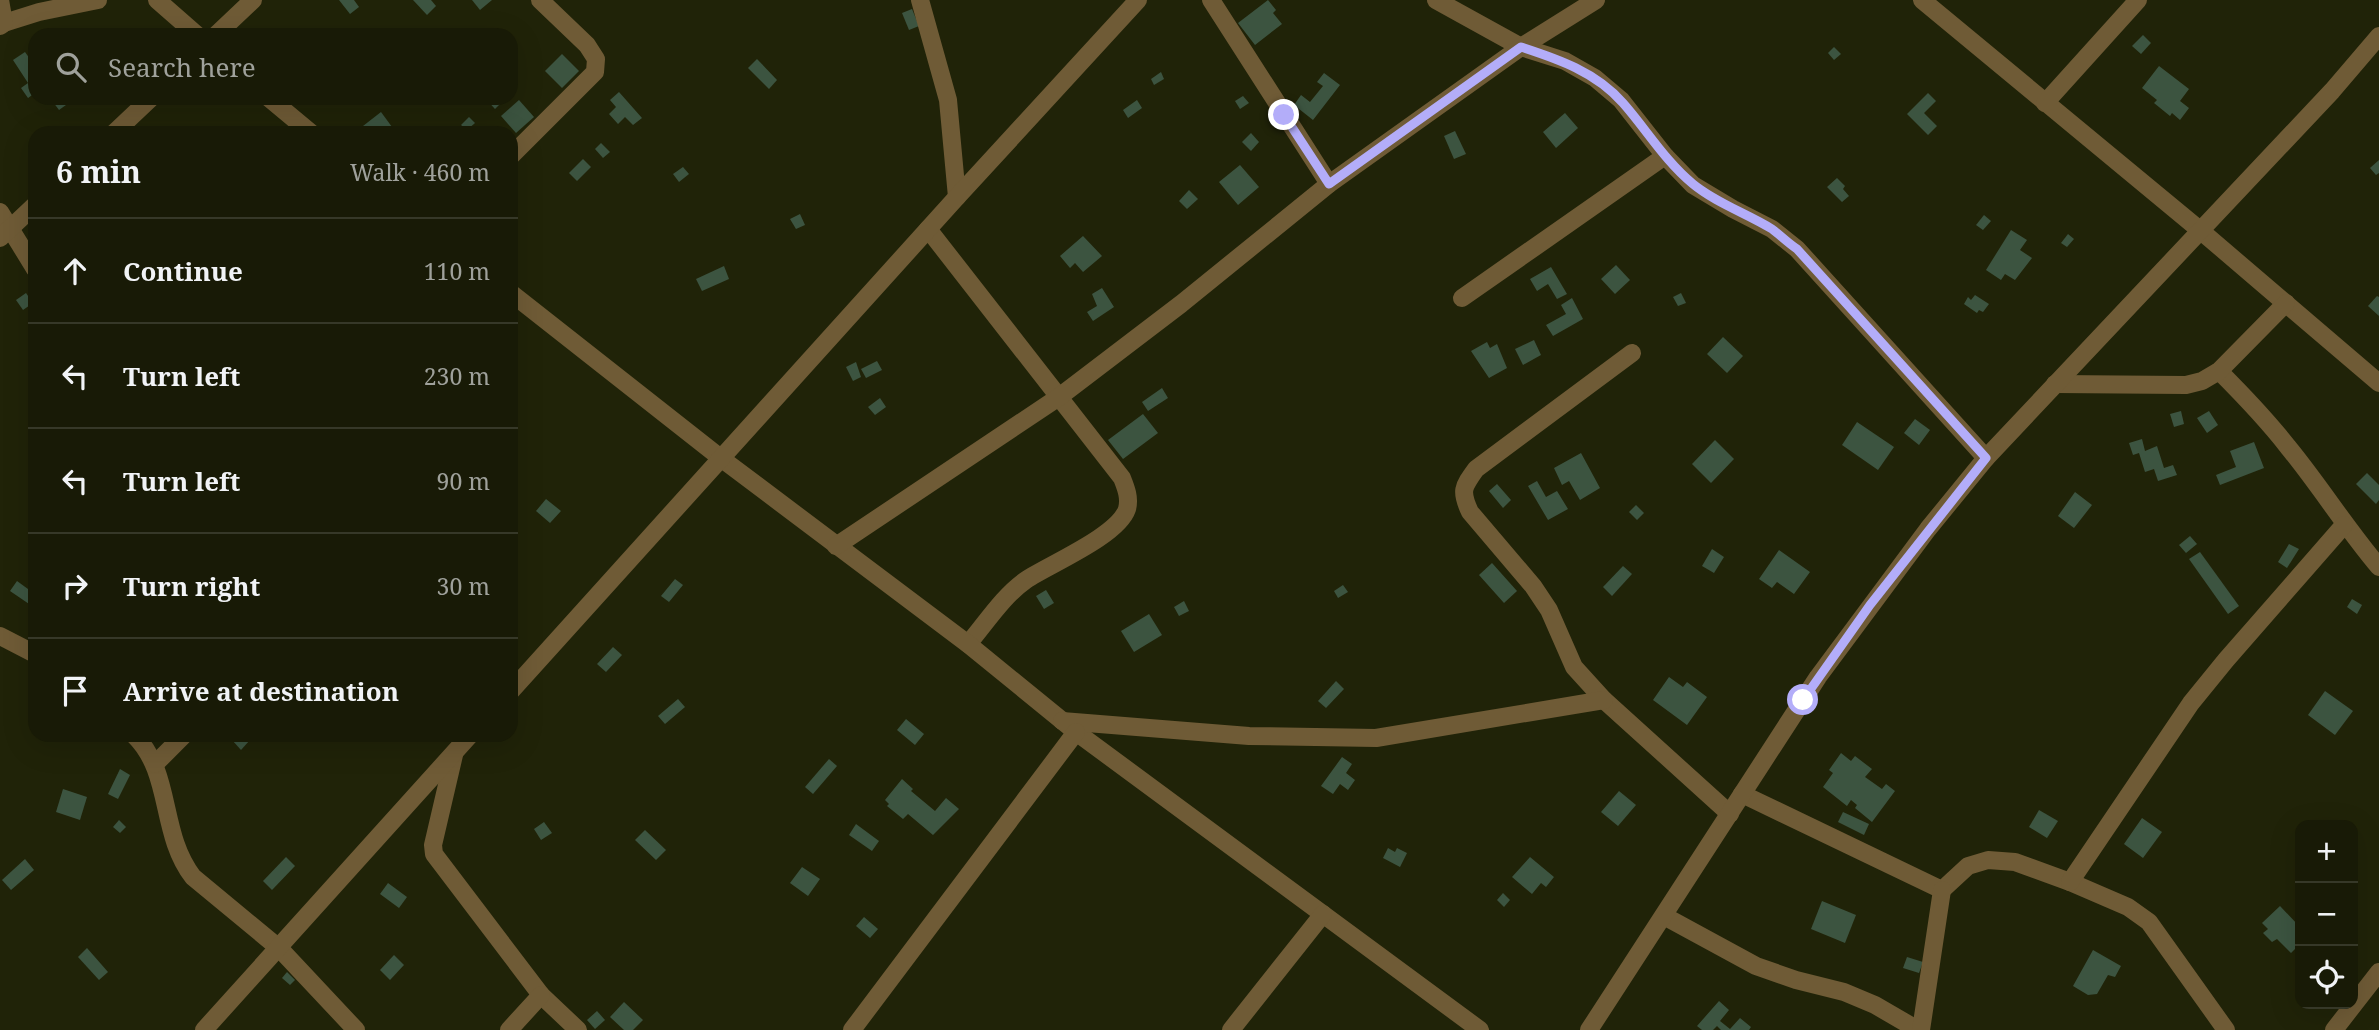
<!DOCTYPE html>
<html lang="en">
<head>
<meta charset="utf-8">
<style>
  body { margin:0; font-family:"Noto Serif",serif; background:#252714; color:#f1f3f6 }
  .controls { position:absolute; right:21px; bottom:21px; display:grid; overflow:hidden; border-radius:14px; box-shadow:0 7px 28px #0002 }
  .controls button { width:63px; height:63px; display:grid; place-items:center; padding:0; border:0; border-bottom:2px solid #363828; background:#181a06; color:#f1f3f6; font:35px sans-serif }
  .stop { position:absolute; width:21px; height:21px; margin:-16px; border:5px solid #b3adf9; border-radius:50%; background:#fff }
  .stop.end { background:#b3adf9; border-color:#fff; box-shadow:0 2px 7px #0008 }
  .list { margin:0; padding:0; list-style:none }
  h2 { display:flex; justify-content:space-between; align-items:center; height:91px; margin:0; padding:0 28px; font-size:30px }
  h2 small { font-size:23px; font-weight:400; color:#9fa19b }
  .list li { display:grid; grid-template-columns:46px 1fr auto; gap:21px; align-items:center; box-sizing:border-box; height:105px; padding:0 28px; border-top:2px solid #363828 }
  .list b { display:block; font-size:26px; white-space:nowrap }
  .list em { font-size:23px; font-style:normal; color:#9fa19b }
  .icon { flex:none; width:38px; height:38px; fill:none; stroke:currentColor; stroke-width:2; stroke-linecap:round; stroke-linejoin:round }
  .map { position:relative; flex:none; width:2379px; height:1030px; overflow:hidden }
  .search { position:absolute; background:#181a06; box-shadow:0 7px 28px #0002; left:28px; top:28px; width:490px; height:77px; display:flex; align-items:center; gap:18px; box-sizing:border-box; padding:0 24px; border-radius:21px; color:#9fa19b; font-size:26px }
  .panel { position:absolute; background:#181a06; box-shadow:0 7px 28px #0002; left:28px; top:126px; width:490px; height:616px; border-radius:21px }
  .map>svg:first-child { display:block }
  .building { fill:#3c5440 }
  .lines { fill:none; stroke-linecap:round; stroke-linejoin:round }
  .minor { stroke:#6f5b36; stroke-width:18 }
  .route { stroke:#b3adf9; stroke-width:9 }
</style>
</head>
<body>
<div class="map">
<svg width="2379" height="1030" viewBox="0 0 2379 1030">
  <rect width="100%" height="100%" fill="#202308"/>
  <g class="building">
    <polygon points="339,0 354,0 359,7 350,14"/>
    <polygon points="413,0 431,0 436,6 427,15"/>
    <polygon points="472,0 492,0 480,10"/>
    <polygon points="1268,0 1276,10 1273,13 1282,24 1255,45 1238,23"/>
    <polygon points="912,9 919,26 909,30 902,13"/>
    <polygon points="2143,35 2151,43 2141,54 2132,46"/>
    <polygon points="1834,47 1841,54 1834,60 1828,53"/>
    <polygon points="25,52 35,66 35,93 28,98 21,88 28,83 13,60"/>
    <polygon points="562,54 579,71 562,88 545,71"/>
    <polygon points="757,59 777,80 769,89 748,68"/>
    <polygon points="2159,66 2189,89 2180,101 2189,108 2180,120 2172,113 2170,116 2154,103 2157,100 2142,88"/>
    <polygon points="1161,72 1164,79 1154,85 1151,79"/>
    <polygon points="1324,73 1340,85 1313,120 1294,105 1301,95 1310,102 1323,86 1317,82"/>
    <polygon points="619,92 642,118 633,125 625,117 618,124 609,114 616,107 610,100"/>
    <polygon points="1928,93 1936,101 1924,113 1937,126 1928,135 1907,114"/>
    <polygon points="1243,96 1249,103 1240,109 1235,101"/>
    <polygon points="58,98 71,98 73,100 59,110 53,102"/>
    <polygon points="485,98 506,98 495,109"/>
    <polygon points="519,100 534,117 516,133 501,116"/>
    <polygon points="1137,100 1142,108 1128,118 1123,110"/>
    <polygon points="381,112 395,131 392,133 368,133 363,126"/>
    <polygon points="1565,113 1578,128 1556,148 1543,132"/>
    <polygon points="469,117 475,123 467,130 461,125"/>
    <polygon points="1455,131 1466,154 1454,159 1444,136"/>
    <polygon points="1251,133 1259,142 1251,151 1242,142"/>
    <polygon points="601,143 610,152 603,158 595,149"/>
    <polygon points="583,159 591,167 577,181 569,173"/>
    <polygon points="2379,160 2379,173 2376,175 2370,168"/>
    <polygon points="1240,165 1259,187 1238,205 1219,182"/>
    <polygon points="683,167 689,174 679,182 673,174"/>
    <polygon points="1837,178 1845,186 1843,189 1849,196 1842,202 1827,187"/>
    <polygon points="1189,190 1198,199 1187,209 1179,201"/>
    <polygon points="800,214 805,225 796,229 790,219"/>
    <polygon points="1984,215 1991,221 1983,230 1976,225"/>
    <polygon points="2011,230 2027,240 2020,250 2032,258 2015,280 2005,274 2001,280 1986,270"/>
    <polygon points="2068,234 2074,239 2067,247 2061,243"/>
    <polygon points="1083,236 1102,256 1083,272 1075,263 1070,268 1060,256"/>
    <polygon points="1616,265 1630,280 1615,294 1601,279"/>
    <polygon points="724,266 729,279 702,291 696,279"/>
    <polygon points="1551,267 1567,294 1557,299 1548,284 1537,291 1530,279"/>
    <polygon points="1102,288 1114,307 1093,321 1087,312 1097,306 1092,294"/>
    <polygon points="26,293 33,303 23,310 16,300"/>
    <polygon points="1681,293 1686,303 1678,306 1673,297"/>
    <polygon points="1975,295 1989,304 1983,312 1979,310 1977,313 1964,304 1968,297 1971,300"/>
    <polygon points="2377,296 2379,297 2379,316 2368,306"/>
    <polygon points="1572,298 1583,319 1553,336 1546,325 1566,314 1561,305"/>
    <polygon points="1723,337 1743,356 1727,373 1707,354"/>
    <polygon points="1534,340 1541,355 1523,365 1515,349"/>
    <polygon points="1487,342 1490,348 1497,344 1507,368 1489,378 1471,351"/>
    <polygon points="877,361 882,370 866,378 861,369"/>
    <polygon points="856,362 861,377 853,381 846,367"/>
    <polygon points="1162,388 1168,398 1148,411 1142,402"/>
    <polygon points="880,398 886,407 875,415 868,407"/>
    <polygon points="2181,411 2184,424 2174,427 2170,414"/>
    <polygon points="2209,411 2218,425 2207,433 2197,418"/>
    <polygon points="1143,414 1158,433 1123,459 1108,440"/>
    <polygon points="1915,419 1930,430 1919,445 1904,433"/>
    <polygon points="1857,422 1894,447 1878,470 1842,445"/>
    <polygon points="2142,439 2145,451 2157,446 2164,468 2173,465 2177,475 2158,481 2154,469 2145,472 2139,453 2133,455 2129,443"/>
    <polygon points="1715,440 1734,459 1711,483 1692,464"/>
    <polygon points="2254,442 2264,468 2220,485 2216,475 2236,467 2230,451"/>
    <polygon points="1581,453 1600,488 1580,500 1569,481 1562,485 1554,468"/>
    <polygon points="2367,473 2379,485 2379,500 2376,504 2356,484"/>
    <polygon points="1537,481 1546,497 1557,491 1568,509 1548,520 1528,486"/>
    <polygon points="1497,484 1511,500 1503,508 1489,491"/>
    <polygon points="2075,492 2092,505 2074,528 2058,516"/>
    <polygon points="546,499 561,511 550,523 536,511"/>
    <polygon points="1636,505 1644,513 1637,520 1629,512"/>
    <polygon points="2190,536 2197,544 2186,553 2179,545"/>
    <polygon points="2289,544 2299,549 2287,568 2278,562"/>
    <polygon points="1712,549 1724,557 1714,573 1702,566"/>
    <polygon points="1779,550 1810,572 1794,594 1777,582 1772,588 1759,579"/>
    <polygon points="2200,552 2239,606 2228,614 2189,559"/>
    <polygon points="1492,563 1517,591 1504,603 1479,575"/>
    <polygon points="1623,566 1632,574 1612,596 1603,587"/>
    <polygon points="35,578 35,602 32,606 10,591 17,581 28,589"/>
    <polygon points="675,579 683,585 669,602 661,596"/>
    <polygon points="1343,585 1348,592 1338,598 1334,591"/>
    <polygon points="1046,590 1054,603 1044,609 1036,596"/>
    <polygon points="2352,599 2362,605 2357,614 2347,607"/>
    <polygon points="1184,601 1189,611 1179,616 1174,607"/>
    <polygon points="1149,614 1162,635 1134,652 1121,631"/>
    <polygon points="613,647 622,655 606,672 597,664"/>
    <polygon points="1669,677 1683,687 1687,682 1707,697 1687,725 1653,700"/>
    <polygon points="1336,681 1344,689 1326,708 1318,701"/>
    <polygon points="2325,691 2353,711 2335,735 2308,715"/>
    <polygon points="678,699 685,707 665,724 658,716"/>
    <polygon points="906,719 924,734 915,745 897,730"/>
    <polygon points="237,735 245,735 250,740 241,750 232,740"/>
    <polygon points="1841,753 1851,761 1855,756 1872,769 1865,777 1882,789 1886,784 1895,791 1872,822 1855,808 1857,805 1851,800 1847,806 1823,787 1833,773 1829,770"/>
    <polygon points="1342,757 1352,764 1346,773 1355,780 1348,790 1340,784 1333,794 1321,786"/>
    <polygon points="829,759 837,766 813,794 805,787"/>
    <polygon points="120,769 130,775 118,799 108,794"/>
    <polygon points="902,779 913,789 911,791 935,811 946,798 959,809 933,835 908,814 903,819 887,806 889,804 885,800"/>
    <polygon points="63,789 87,797 80,820 56,812"/>
    <polygon points="1619,791 1636,805 1618,826 1601,812"/>
    <polygon points="2039,810 2058,821 2047,838 2029,827"/>
    <polygon points="1843,812 1869,824 1864,835 1838,822"/>
    <polygon points="2142,818 2162,832 2143,858 2124,844"/>
    <polygon points="119,820 126,827 120,833 113,827"/>
    <polygon points="544,822 552,833 541,840 534,829"/>
    <polygon points="856,824 879,841 872,851 849,835"/>
    <polygon points="645,830 666,850 656,860 635,840"/>
    <polygon points="1388,848 1395,852 1397,848 1407,853 1400,867 1383,858"/>
    <polygon points="286,857 295,866 272,890 263,881"/>
    <polygon points="1530,857 1554,877 1546,887 1541,883 1532,894 1512,877"/>
    <polygon points="25,859 34,870 11,890 2,880"/>
    <polygon points="802,867 820,879 808,896 790,883"/>
    <polygon points="388,883 407,897 399,908 380,894"/>
    <polygon points="1503,893 1510,900 1504,907 1497,900"/>
    <polygon points="1822,901 1856,915 1845,943 1811,929"/>
    <polygon points="2280,906 2300,927 2300,944 2291,953 2277,939 2272,942 2263,933 2268,929 2262,923"/>
    <polygon points="864,917 878,929 870,938 856,926"/>
    <polygon points="87,948 108,972 99,980 78,957"/>
    <polygon points="2093,950 2121,966 2115,977 2108,975 2097,994 2088,995 2073,986"/>
    <polygon points="394,955 404,965 390,980 380,970"/>
    <polygon points="1907,957 1923,962 1919,973 1903,968"/>
    <polygon points="287,972 295,980 290,985 282,978"/>
    <polygon points="1719,1001 1729,1010 1720,1021 1730,1029 1740,1018 1751,1027 1749,1030 1721,1030 1717,1026 1713,1030 1702,1030 1697,1026"/>
    <polygon points="624,1002 643,1020 633,1030 624,1030 610,1017"/>
    <polygon points="597,1011 605,1020 595,1029 587,1020"/>
  </g>
  <g class="lines">
    <g class="minor">
      <polyline points="157,0 197,35"/>
      <polyline points="920,0 948,100 957,197"/>
      <polyline points="1211,0 1329,184"/>
      <polyline points="1436,0 1521,47 1565,61 1595,78 1621,100 1665,156 1693,185 1733,209 1772,229 1797,249 1986,458"/>
      <polyline points="1922,0 2201,231 2379,383"/>
      <polyline points="4,23 39,12 98,0"/>
      <polyline points="0,26 4,23 0,0"/>
      <polyline points="216,35 253,0"/>
      <polyline points="269,98 311,133"/>
      <polyline points="2045,103 2138,0"/>
      <polyline points="114,133 151,98"/>
      <polyline points="511,156 595,72 596,59 587,45 540,0"/>
      <polyline points="0,212 35,269"/>
      <path d="M 928,229 L 1122,478 C 1126,488 1130,498 1127,509 C 1118,536 1050,564 1026,580 C 1003,596 986,623 968,644"/>
      <polyline points="0,238 35,205"/>
      <polyline points="511,293 722,459 968,644 1076,732 1480,1030"/>
      <polyline points="1462,298 1665,156"/>
      <path d="M 1632,353 L 1476,469 C 1463,487 1460,491 1470,512 L 1533,586 L 1549,610 L 1574,667 L 1604,700 L 1730,814"/>
      <path d="M 2219,371 C 2243,395 2267,420 2288,447 C 2320,486 2346,528 2379,567"/>
      <polyline points="2055,384 2186,385 2202,381 2219,371 2286,303"/>
      <polyline points="836,546 1059,397 1181,304 1329,184 1521,47 1596,0"/>
      <polyline points="0,636 35,654"/>
      <polyline points="511,691 957,197 1138,0"/>
      <polyline points="1062,721 1249,736 1376,738 1604,700"/>
      <path d="M 134,735 C 173,773 159,833 193,877 L 280,949 L 356,1030"/>
      <polyline points="454,755 433,845 434,854 541,995 578,1030"/>
      <polyline points="155,764 184,735"/>
      <polyline points="1742,794 1942,890 1968,866 1988,860 2015,862 2070,882 2128,907 2149,922 2226,1030"/>
      <polyline points="2070,882 2191,703 2226,660 2344,525"/>
      <polyline points="1664,916 1756,966 1796,980 1844,992 1875,1005 1918,1030"/>
      <polyline points="204,1030 470,735"/>
      <polyline points="509,1030 541,995"/>
      <polyline points="852,1030 1076,732"/>
      <polyline points="1231,1030 1323,914"/>
      <polyline points="1589,1030 1818,677 1928,529 1986,458 2332,91 2379,36"/>
      <polyline points="1921,1030 1942,890"/>
      <polyline points="2334,1030 2379,972"/>
    </g>
  </g>
  <g class="lines">
    <path class="route" d="M 1284,115 L 1329,184 L 1521,47 C 1558,59 1596,72 1623,103 C 1646,129 1665,161 1693,184 C 1716,203 1746,213 1772,229 C 1780,235 1788,243 1797,249 L 1986,458 L 1870,605 L 1803,700"/>
  </g>
</svg>
<div class="controls">
<button>+</button>
<button>−</button>
<button><svg class="icon" aria-label="locate" viewBox="0 0 24 24"><circle cx="12" cy="12" r="6"/><path d="M12 2v4M12 18v4M2 12h4M18 12h4"/></svg></button>
</div>
<div class="stop" style="left:1803px;top:700px"></div>
<div class="stop end" style="left:1284px;top:115px"></div>
<div class="search"><svg class="icon" aria-label="search" viewBox="0 0 24 24"><circle cx="10" cy="10" r="6"/><path d="M15 15l6 6"/></svg>Search here</div>
<section class="panel">
<h2>6 min<small>Walk · 460 m</small></h2>
<ul class="list">
<li><svg class="icon" aria-label="ahead" viewBox="0 0 24 24"><path d="M12 20V5M6 11l6-6 6 6"/></svg><div><b>Continue</b></div><em>110 m</em></li>
<li><svg class="icon" aria-label="left" viewBox="0 0 24 24"><path d="M17 20v-9H6M10 6l-5 5 5 5"/></svg><div><b>Turn left</b></div><em>230 m</em></li>
<li><svg class="icon" aria-label="left" viewBox="0 0 24 24"><path d="M17 20v-9H6M10 6l-5 5 5 5"/></svg><div><b>Turn left</b></div><em>90 m</em></li>
<li><svg class="icon" aria-label="right" viewBox="0 0 24 24"><path d="M7 20v-9h11M14 6l5 5-5 5"/></svg><div><b>Turn right</b></div><em>30 m</em></li>
<li><svg class="icon" aria-label="arrive" viewBox="0 0 24 24"><path d="M6 21V4h12l-3 4 3 4H6"/></svg><div><b>Arrive at destination</b></div></li>
</ul>
</section>
</div>
</body>
</html>
